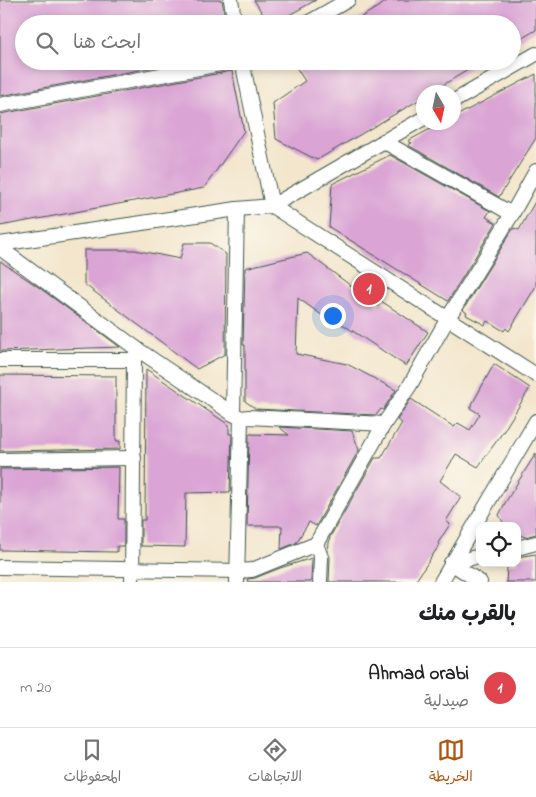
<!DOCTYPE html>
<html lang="ar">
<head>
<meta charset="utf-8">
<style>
  body { margin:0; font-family:"Indie Flower","Playpen Sans Arabic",sans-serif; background:#f2f2f2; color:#202124; direction:rtl }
  .controls { position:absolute; right:15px; bottom:15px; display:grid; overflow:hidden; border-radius:10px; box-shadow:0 2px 8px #0003 }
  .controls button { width:45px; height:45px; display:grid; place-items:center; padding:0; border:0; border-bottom:1px solid #e0e0e0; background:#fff; color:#202124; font:25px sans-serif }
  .compass { position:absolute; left:416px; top:85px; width:45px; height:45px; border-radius:50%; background:#fff; box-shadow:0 2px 8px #0003; rotate:171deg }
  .you { position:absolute; left:332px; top:315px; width:18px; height:18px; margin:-12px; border:4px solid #fff; border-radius:50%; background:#1a73e8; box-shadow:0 0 0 8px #1a73e833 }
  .badge { display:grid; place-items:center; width:32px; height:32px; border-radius:50%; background:#b45309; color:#fff; font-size:16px; font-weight:700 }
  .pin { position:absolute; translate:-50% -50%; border:2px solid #fff; box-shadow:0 1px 5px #0006 }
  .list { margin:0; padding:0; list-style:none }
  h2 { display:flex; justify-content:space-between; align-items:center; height:65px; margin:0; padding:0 20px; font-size:21px }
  h2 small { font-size:16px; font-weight:400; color:#757577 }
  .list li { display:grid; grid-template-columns:32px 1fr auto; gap:15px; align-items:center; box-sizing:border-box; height:80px; padding:0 20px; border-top:1px solid #e0e0e0 }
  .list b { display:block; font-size:19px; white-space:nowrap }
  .list p { margin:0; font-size:16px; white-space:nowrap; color:#757577 }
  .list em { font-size:16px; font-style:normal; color:#757577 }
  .icon { flex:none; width:28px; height:28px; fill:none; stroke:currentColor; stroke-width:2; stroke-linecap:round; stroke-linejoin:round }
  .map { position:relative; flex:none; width:536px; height:582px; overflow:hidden; direction:ltr }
  .search { position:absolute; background:#fff; box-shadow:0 2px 8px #0003; left:15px; right:15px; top:15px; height:55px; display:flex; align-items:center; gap:12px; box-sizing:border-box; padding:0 18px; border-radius:28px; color:#757577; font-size:19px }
  .sheet { height:145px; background:#fff }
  nav { display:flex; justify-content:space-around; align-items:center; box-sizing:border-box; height:70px; border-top:1px solid #e0e0e0; background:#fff; font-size:14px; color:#757577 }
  nav a { display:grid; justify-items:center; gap:2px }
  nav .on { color:#b45309 }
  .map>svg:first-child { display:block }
  .building { fill:#daa4d5 }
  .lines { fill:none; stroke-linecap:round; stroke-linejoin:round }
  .minor-casing { stroke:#3f564b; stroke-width:16 }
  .minor { stroke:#fff; stroke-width:14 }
</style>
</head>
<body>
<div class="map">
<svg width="536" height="582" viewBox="0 0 536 582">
  <rect width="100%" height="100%" fill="#fbf7ec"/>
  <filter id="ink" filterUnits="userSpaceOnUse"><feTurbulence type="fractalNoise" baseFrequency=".02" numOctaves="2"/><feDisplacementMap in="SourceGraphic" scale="10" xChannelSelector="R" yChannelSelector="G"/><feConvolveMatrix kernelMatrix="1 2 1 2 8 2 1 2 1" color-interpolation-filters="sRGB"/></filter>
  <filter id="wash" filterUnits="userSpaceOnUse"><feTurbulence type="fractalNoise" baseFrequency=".0096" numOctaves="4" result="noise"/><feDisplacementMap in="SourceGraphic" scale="20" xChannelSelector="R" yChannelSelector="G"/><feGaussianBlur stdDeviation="1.12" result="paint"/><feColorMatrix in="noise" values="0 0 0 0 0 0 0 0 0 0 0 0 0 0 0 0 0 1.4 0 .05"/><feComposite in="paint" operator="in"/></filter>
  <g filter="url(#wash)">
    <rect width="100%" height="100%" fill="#f3e6cc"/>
    <g id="blocks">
      <g class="building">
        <polygon points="0,0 222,0 226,24 24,24 24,61 187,61 0,96"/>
        <polygon points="254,0 316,0 273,24 269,24"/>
        <polygon points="389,0 536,0 536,30 512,44 512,24 350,24"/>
        <polygon points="292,61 483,61 431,92 424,92 424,97 317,160 276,139 273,103 305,81"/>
        <polygon points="232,71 244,131 204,188 0,226 0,114"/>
        <polygon points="536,74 536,138 499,197 408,145 412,143 408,141 443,122 454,122 454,117"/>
        <polygon points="390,155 490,211 486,217 496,223 448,301 329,227 332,184"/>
        <polygon points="536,200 536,286 509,331 506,328 504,331 487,321 485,325 466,315 467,313 463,310 511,232 514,228 519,230"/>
        <polygon points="184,243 210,243 226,254 225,354 197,369 84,284 84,250 135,250 180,259"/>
        <polygon points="307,253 378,306 381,301 428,332 406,366 339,322 337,326 298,298 296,354 347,364 396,390 383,410 381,409 376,415 256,409 245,401 245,345 243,345 245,268"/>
        <polygon points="0,261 37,286 120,347 0,351"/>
        <polygon points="494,364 530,388 503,432 478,467 456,454 440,481 461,497 446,521 450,524 438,543 440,544 415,582 329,582 330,557 328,552 329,543 330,537 375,458 381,458 402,423 397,420 411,399 454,427 458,423 470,430 480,414 470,408"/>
        <polygon points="146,369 229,425 229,434 232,434 230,492 186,493 185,547 141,546 141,520 145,520"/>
        <polygon points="0,375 116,376 116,441 120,441 120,449 0,451"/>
        <polygon points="279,427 352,431 359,450 316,526 309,522 296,543 281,549 282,526 247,526 249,434 289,435"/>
        <polygon points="536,453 536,534 525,537 517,534 517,526 505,526 499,515 505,503"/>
        <polygon points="119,467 118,519 124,519 124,546 117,546 117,552 0,550 0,469"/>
        <polygon points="536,554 536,582 506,582 507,568 510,563 517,563 517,557"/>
        <polygon points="312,558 311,582 248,582 247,579 255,578 280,568"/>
      </g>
    </g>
  </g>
  <g filter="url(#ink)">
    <use href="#blocks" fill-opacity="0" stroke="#3f564b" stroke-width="1"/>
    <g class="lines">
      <defs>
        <g id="minor">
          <polyline points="231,0 235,24"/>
          <polyline points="306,24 348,0"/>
          <polyline points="242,61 272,206 536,375"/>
          <polyline points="454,101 536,54"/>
          <polyline points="0,105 236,61"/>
          <polyline points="383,141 512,214"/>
          <polyline points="0,244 237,209 272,206 424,118"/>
          <polyline points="0,248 137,349 233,414 241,418 249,417 384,424"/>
          <polyline points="0,360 134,360"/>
          <polyline points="233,414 237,209"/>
          <polyline points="0,460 134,458"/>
          <polyline points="517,548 536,543"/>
          <polyline points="451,563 480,582"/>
          <polyline points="451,563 480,556"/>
          <polyline points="0,567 238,571 252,570 316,544"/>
          <polyline points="132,582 134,360 137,349"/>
          <polyline points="237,582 241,418"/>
          <polyline points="320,582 321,557 316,544 384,424 410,385 448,318 512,214 536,171"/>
          <polyline points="441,582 536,421"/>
        </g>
      </defs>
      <use href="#minor" class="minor-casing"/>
      <use href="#minor" class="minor"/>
    </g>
  </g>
</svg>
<div class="controls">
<button><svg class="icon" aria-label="locate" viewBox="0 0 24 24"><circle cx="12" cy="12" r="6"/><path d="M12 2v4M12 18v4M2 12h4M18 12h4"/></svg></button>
</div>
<svg class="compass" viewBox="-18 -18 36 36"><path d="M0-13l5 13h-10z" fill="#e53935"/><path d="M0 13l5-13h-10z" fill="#757577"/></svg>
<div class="you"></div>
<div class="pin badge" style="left:369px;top:289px;background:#e0444e">1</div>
<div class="search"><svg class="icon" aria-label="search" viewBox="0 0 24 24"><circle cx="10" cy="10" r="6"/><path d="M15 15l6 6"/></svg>ابحث هنا</div>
</div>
<section class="sheet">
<h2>بالقرب منك<small></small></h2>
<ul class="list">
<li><span class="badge" style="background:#e0444e">1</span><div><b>Ahmad orabi</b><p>صيدلية</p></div><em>20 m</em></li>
</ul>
</section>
<nav>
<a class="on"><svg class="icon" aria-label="map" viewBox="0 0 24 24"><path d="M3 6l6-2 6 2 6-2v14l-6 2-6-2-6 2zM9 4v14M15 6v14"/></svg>الخريطة</a>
<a><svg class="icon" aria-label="directions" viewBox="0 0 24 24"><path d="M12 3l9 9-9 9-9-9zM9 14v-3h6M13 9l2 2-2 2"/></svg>الاتجاهات</a>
<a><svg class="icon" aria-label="saved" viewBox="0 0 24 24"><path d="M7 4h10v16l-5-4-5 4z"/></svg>المحفوظات</a>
</nav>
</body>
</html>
